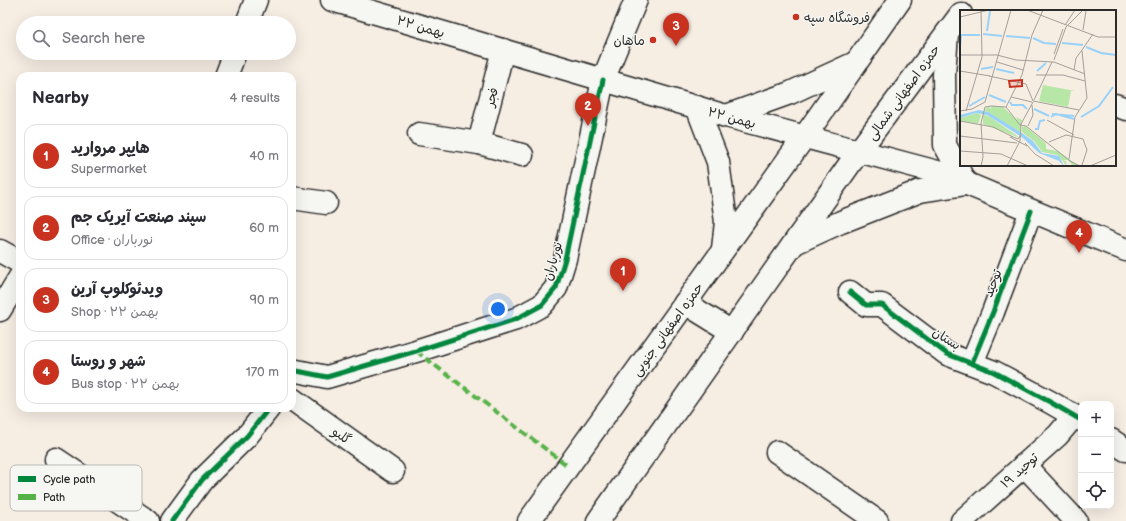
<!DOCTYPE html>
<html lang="en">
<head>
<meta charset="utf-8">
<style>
  body { margin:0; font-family:"Balsamiq Sans","Playpen Sans Arabic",sans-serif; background:#f7f7f7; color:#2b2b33 }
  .controls { position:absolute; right:12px; bottom:12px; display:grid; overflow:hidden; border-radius:8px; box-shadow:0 4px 16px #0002 }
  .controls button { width:36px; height:36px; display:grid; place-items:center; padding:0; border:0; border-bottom:1px solid #e1e1e2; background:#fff; color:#2b2b33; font:20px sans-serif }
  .you { position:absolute; left:498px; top:309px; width:14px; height:14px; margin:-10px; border:3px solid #fff; border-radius:50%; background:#1a73e8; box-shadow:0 0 0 6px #1a73e833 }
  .badge { display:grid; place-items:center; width:26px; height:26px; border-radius:50%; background:#c8321e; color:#fff; font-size:13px; font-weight:700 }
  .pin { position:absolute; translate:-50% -33px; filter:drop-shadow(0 1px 2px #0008) }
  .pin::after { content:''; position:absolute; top:21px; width:14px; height:12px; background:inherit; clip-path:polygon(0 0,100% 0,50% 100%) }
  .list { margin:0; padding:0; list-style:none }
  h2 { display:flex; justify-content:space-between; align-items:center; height:52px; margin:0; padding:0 16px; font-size:17px }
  h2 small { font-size:13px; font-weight:400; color:#7c7c81 }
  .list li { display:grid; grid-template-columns:26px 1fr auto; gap:12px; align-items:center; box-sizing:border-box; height:64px; margin:0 8px 8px; padding:0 8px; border:1px solid #e1e1e2; border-radius:12px }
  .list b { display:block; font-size:15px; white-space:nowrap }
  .list p { margin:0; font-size:13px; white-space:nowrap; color:#7c7c81 }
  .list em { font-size:13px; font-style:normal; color:#7c7c81 }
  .icon { flex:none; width:22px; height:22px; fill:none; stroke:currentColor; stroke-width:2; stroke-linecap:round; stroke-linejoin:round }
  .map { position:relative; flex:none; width:1126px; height:521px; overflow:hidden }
  .search { position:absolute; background:#fff; box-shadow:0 4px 16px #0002; left:16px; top:16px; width:280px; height:44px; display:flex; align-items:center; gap:10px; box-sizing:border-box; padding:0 14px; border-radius:22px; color:#7c7c81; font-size:15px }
  .panel { position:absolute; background:#fff; box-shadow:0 4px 16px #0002; left:16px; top:72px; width:280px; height:340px; border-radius:12px }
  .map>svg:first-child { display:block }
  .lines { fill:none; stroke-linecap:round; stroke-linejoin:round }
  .minor-casing { stroke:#2b2b2b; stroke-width:25 }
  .tertiary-casing { stroke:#2b2b2b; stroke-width:25 }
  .secondary-casing { stroke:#2b2b2b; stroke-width:25 }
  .minor { stroke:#f6f6f2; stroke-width:22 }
  .tertiary { stroke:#f6f6f2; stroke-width:22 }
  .secondary { stroke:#f6f6f2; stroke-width:22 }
  .quiet { stroke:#56b246; stroke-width:4; stroke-dasharray:8 4; stroke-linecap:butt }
  .cycleway-casing { stroke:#f6f6f2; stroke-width:8 }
  .cycleway { stroke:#00873e; stroke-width:5 }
  .poi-dot { fill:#c8321e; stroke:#f6f6f2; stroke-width:1.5 }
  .labels { text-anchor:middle; stroke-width:3; stroke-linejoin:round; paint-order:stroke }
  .poi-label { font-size:13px; fill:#2b2b2b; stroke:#f6f6f2; text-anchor:start }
  .street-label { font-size:13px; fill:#2b2b2b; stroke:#f6f6f2 }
  .inset-river { fill:none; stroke:#99d2f9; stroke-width:2 }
  .inset-road { fill:none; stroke:#a59f99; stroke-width:1 }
  .view { fill:#c8321e; fill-opacity:0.15; stroke:#c8321e; stroke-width:2 }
  .inset-edge { fill:none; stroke:#2b2b2b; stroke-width:2 }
  .key { fill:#f6f6f2; stroke:#b9b9b6; stroke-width:1 }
  .key-label { font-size:11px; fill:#2b2b2b }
</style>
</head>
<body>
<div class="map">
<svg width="1126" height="521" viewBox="0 0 1126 521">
  <rect width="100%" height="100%" fill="#f6ede3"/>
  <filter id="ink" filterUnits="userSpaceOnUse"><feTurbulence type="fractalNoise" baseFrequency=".025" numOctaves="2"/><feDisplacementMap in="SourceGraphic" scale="8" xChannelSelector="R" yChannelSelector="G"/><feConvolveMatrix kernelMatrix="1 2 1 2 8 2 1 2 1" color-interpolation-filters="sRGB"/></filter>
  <g filter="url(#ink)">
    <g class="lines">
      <defs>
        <g id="minor">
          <polyline points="247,23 256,0"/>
          <polyline points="226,76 235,53"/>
          <polyline points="603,80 636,0"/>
          <polyline points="1115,105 1126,109"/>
          <polyline points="419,134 479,143 522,155"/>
          <polyline points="479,143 503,50"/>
          <polyline points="292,198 326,203"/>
          <polyline points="850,292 866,305 882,305 947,354 994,372 1050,402 1081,420"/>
          <polyline points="0,310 20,277"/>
          <polyline points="972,363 993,312 1031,211"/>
          <polyline points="292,399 393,471"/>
          <polyline points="1111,440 1126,450"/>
          <polyline points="777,452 877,521"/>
          <polyline points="56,459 148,521"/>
          <polyline points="1024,465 1076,521"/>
          <polyline points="172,521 202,480 247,436 269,408"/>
          <polyline points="962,521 1058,435 1074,416"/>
        </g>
        <g id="tertiary">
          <polyline points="0,251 20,262"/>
          <polyline points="292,370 327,377 416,351 516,319 542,305 556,288 565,259 603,80"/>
        </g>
        <g id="secondary">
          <polyline points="332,0 726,116 941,173 1126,250"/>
          <polyline points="947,33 944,75 945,145 966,184"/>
          <polyline points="697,107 718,162 726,222 723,249"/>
          <polyline points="726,116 790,93 855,63"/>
          <polyline points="795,243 841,222 920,191 966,184"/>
          <polyline points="685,303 732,332"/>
          <polyline points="529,521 805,136 900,0"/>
          <polyline points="598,521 859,151 961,14"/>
        </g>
      </defs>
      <use href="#minor" class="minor-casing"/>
      <use href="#tertiary" class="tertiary-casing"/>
      <use href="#secondary" class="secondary-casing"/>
      <use href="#minor" class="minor"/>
      <use href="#tertiary" class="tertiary"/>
      <use href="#secondary" class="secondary"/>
      <polyline class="quiet" points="416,351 568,466"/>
      <defs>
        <g id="cycleway">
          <polyline points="850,292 866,305 882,305 947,354 994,372 1050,402 1081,420"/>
          <polyline points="972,363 993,312 1031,211"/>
          <polyline points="292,370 327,377 416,351 516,319 542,305 556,288 565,259 603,80"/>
          <polyline points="172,521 202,480 247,436 269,408"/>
        </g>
      </defs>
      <use href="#cycleway" class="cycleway-casing"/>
      <use href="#cycleway" class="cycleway"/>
    </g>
  </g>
  <g class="poi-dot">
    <circle cx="796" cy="17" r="4"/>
    <circle cx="653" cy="40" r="4"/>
  </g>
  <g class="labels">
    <g class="poi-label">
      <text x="804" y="22">فروشگاه سپه</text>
      <text x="645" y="45" text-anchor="end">ماهان</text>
    </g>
    <g class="street-label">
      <text transform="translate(421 26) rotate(16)" y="5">۲۲ بهمن</text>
      <text transform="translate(903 92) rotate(-54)" y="5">حمزه اصفهانی شمالی</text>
      <text transform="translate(491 97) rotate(-76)" y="5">فجر</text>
      <text transform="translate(732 117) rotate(15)" y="5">۲۲ بهمن</text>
      <text transform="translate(552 261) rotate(-74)" y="5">نورباران</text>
      <text transform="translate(992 283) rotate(-69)" y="5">توحید</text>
      <text transform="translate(667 329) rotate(-54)" y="5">حمزه اصفهانی جنوبی</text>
      <text transform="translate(947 338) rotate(32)" y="5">بستان</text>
      <text transform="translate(342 435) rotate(36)" y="5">گلبو</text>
      <text transform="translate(1019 470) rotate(-42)" y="5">توحید ۱۹</text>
    </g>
  </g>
  <g transform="translate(960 10)">
    <rect width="156" height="156" fill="#f6ede3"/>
    <path d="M 83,75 L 115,81 L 111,81 L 108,97 L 79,91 ZM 29,96 L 30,99 L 32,96 L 43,97 L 58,111 L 56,107 L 62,110 L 60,122 L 24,100 ZM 17,103 L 21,105 L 18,114 L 0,111 L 0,108 ZM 23,104 L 30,107 L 60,128 L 23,114 ZM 65,116 L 86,133 L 86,139 L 98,141 L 119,156 L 113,156 L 108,150 L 102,150 L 106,151 L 107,156 L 97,145 L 82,142 L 74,131 L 62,122 L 62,117 Z" fill="#b7e7a6"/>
    <path d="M 19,100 L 28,102 L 62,123 L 73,131 L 82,143 L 99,146 L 104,156 L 99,151 L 79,143 L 63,128 L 27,105 L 16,103 L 0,108 L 0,105 Z" fill="#99d2f9"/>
    <path class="inset-river" d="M 27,21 L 30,1M 23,24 L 42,26M 46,26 L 70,28M 73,28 L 84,33 L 96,34M 102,33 L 123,35M 0,37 L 1,25 L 20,25M 126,37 L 141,43 L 156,45M 21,59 L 33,57M 36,59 L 54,63M 77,61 L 86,53M 29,85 L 46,92M 50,92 L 52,95 L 63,95 L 67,99M 9,96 L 25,87M 74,99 L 89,106M 92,104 L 114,106M 91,107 L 96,104 L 114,109M 121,107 L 139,96 L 153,77M 75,119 L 78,119 L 80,111 L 85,110"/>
    <path class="inset-road" d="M 67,0 L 138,27 L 156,27M 0,7 L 29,0M 105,15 L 115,0M 123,20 L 126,1M 122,40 L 133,24M 94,44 L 103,19M 0,45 L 37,45 L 56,50 L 94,52 L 125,64M 94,50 L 106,17 L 123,0M 37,52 L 63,60M 114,60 L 116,48 L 122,40M 0,61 L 30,66M 76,65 L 103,65 L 125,71M 29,66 L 66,74 L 73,91 L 119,100M 51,87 L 72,92M 74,90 L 92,52M 46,97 L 62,65 L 72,25 L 83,0M 0,101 L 12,99 L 25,92 L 51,0M 6,101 L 22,47 L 21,0M 87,110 L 114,125M 0,111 L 33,117 L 53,127M 68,116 L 73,105 L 72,95M 0,126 L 57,133M 51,126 L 58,129 L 61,125M 50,127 L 67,136M 89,132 L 106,125 L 123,129 L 127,140 L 122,155M 65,133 L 75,144 L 94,156M 0,141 L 41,144 L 68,156M 109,149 L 115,107 L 127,88 L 122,41M 21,156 L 23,147 L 21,113 L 25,97 L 31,96 L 46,97 L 60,115 L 66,116 L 110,151 L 120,156M 47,156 L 60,131 L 61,114 L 73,92M 130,156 L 156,145"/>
    <path class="view" d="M 62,70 L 62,76 L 50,77 L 49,71 Z"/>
    <rect width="156" height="156" class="inset-edge"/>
  </g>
  <rect x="10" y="465" width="132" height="46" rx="6" class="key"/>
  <rect x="18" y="476" width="18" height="6" fill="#00873e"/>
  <rect x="18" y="494" width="18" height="6" fill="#56b246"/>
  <g class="key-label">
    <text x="43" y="483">Cycle path</text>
    <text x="43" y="501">Path</text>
  </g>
</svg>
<div class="controls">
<button>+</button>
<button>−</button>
<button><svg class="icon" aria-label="locate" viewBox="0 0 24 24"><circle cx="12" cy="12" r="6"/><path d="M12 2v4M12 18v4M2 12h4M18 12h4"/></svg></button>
</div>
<div class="you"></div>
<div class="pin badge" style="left:623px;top:291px">1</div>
<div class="pin badge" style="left:588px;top:126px">2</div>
<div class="pin badge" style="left:676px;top:46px">3</div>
<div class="pin badge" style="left:1079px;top:253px">4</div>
<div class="search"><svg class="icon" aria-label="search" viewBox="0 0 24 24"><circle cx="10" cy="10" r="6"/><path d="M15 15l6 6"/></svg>Search here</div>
<section class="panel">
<h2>Nearby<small>4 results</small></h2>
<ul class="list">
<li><span class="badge">1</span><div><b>هایپر مروارید</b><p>Supermarket</p></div><em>40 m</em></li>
<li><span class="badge">2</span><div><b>سپند صنعت آیریک جم</b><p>Office · نورباران</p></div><em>60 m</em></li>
<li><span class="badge">3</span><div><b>ویدئوکلوپ آرین</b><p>Shop · ۲۲ بهمن</p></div><em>90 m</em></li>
<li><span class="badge">4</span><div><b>شهر و روستا</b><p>Bus stop · ۲۲ بهمن</p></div><em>170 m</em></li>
</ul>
</section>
</div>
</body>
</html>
